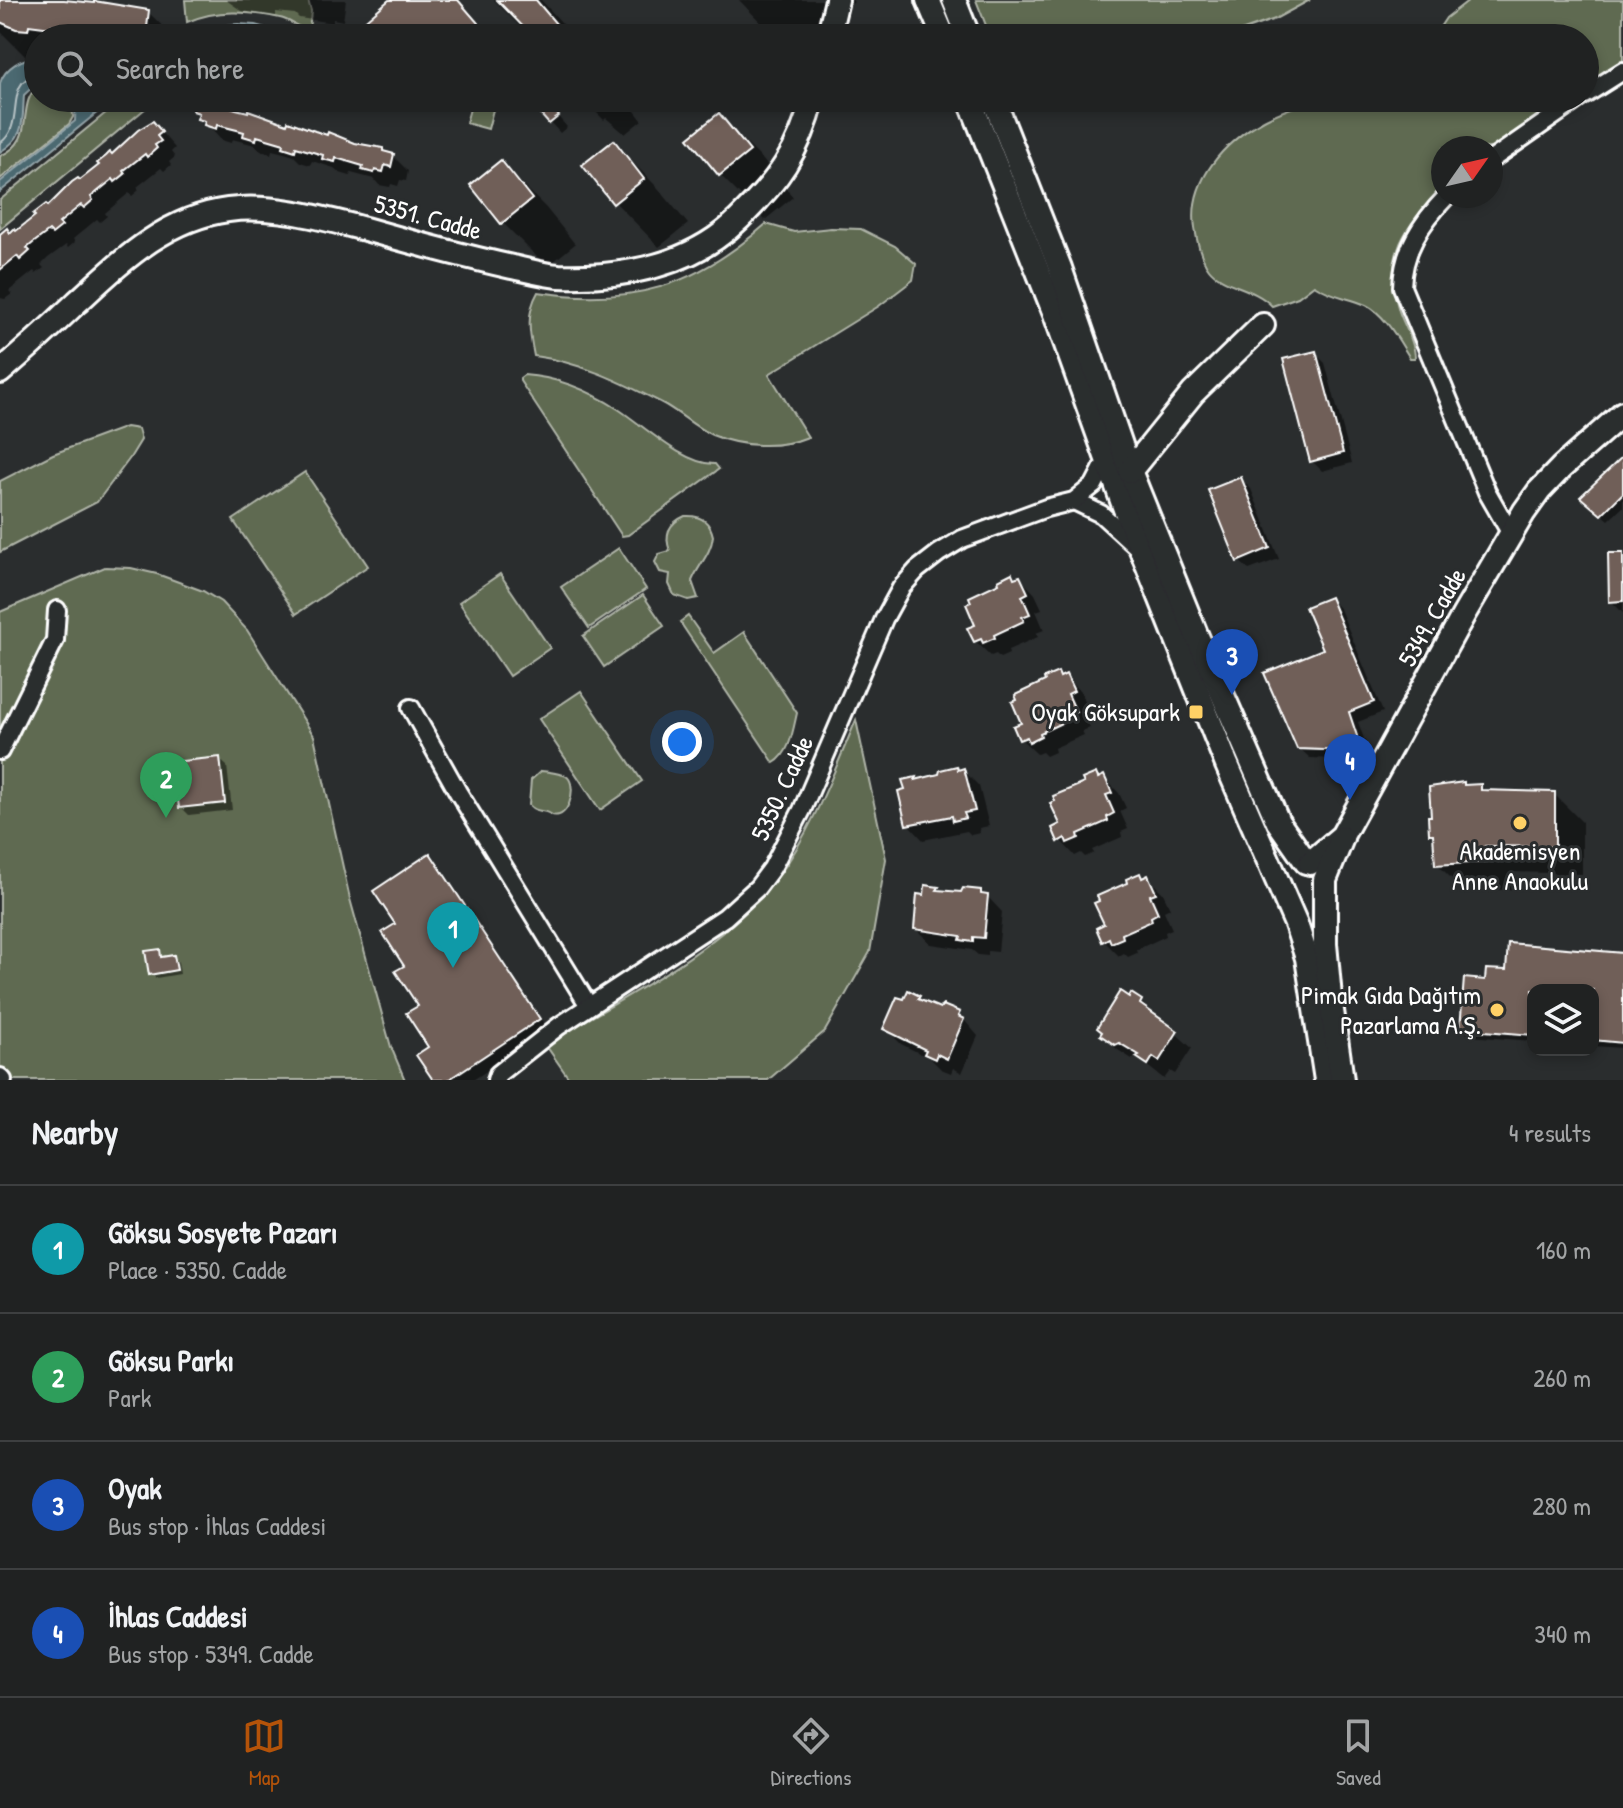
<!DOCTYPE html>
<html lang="en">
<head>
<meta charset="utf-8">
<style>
  body { margin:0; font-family:"Patrick Hand",sans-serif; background:#282a2a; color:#f1f3f6 }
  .controls { position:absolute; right:24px; bottom:24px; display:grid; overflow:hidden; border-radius:16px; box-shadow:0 4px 12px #0003 }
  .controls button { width:72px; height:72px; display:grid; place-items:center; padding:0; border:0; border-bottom:2px solid #3d3f40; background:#202222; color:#f1f3f6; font:40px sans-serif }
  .compass { position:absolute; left:1431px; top:136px; width:72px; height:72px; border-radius:50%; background:#202222; box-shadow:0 4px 12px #0003; rotate:56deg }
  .you { position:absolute; left:682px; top:742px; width:28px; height:28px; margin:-20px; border:6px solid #fff; border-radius:50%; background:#1a73e8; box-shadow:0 0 0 12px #1a73e833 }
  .badge { display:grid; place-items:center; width:52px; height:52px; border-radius:50%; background:#b45309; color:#fff; font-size:26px; font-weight:700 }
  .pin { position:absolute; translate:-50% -66px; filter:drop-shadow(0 2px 4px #0008) }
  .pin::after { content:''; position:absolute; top:42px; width:28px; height:24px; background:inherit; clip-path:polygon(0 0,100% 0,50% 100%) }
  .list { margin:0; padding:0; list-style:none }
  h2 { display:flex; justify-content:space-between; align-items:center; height:104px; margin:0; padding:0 32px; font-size:34px }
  h2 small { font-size:26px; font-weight:400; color:#a2a4a5 }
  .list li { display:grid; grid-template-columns:52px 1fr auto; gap:24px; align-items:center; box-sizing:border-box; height:128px; padding:0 32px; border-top:2px solid #3d3f40 }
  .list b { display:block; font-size:30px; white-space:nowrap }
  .list p { margin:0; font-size:26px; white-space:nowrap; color:#a2a4a5 }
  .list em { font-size:26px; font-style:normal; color:#a2a4a5 }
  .icon { flex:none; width:44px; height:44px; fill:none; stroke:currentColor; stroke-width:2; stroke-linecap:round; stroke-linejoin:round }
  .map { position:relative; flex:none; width:1623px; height:1080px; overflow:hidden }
  .search { position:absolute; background:#202222; box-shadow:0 4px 12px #0003; left:24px; right:24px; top:24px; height:88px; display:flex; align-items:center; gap:20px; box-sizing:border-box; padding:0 28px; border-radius:44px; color:#a2a4a5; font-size:30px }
  .sheet { height:616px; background:#202222 }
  nav { display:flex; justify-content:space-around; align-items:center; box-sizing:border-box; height:112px; border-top:2px solid #3d3f40; background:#202222; font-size:22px; color:#a2a4a5 }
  nav a { display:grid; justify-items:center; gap:4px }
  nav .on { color:#b45309 }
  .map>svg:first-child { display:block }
  .green { fill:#5f6a51; stroke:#afb4a8; stroke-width:2 }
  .water { fill:#4c6971; stroke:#94a5aa; stroke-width:2 }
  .shadow { fill:#0007 }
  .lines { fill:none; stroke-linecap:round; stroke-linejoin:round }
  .shore { stroke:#b7c3c6; stroke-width:2 }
  .building { fill:#6f5e58; stroke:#fff; stroke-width:2 }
  .street-casing { stroke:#fff; stroke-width:22 }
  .secondary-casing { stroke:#fff; stroke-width:28 }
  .street { stroke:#2a2d2e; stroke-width:16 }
  .secondary { stroke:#2a2d2e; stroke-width:22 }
  .poi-dot { fill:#ffd166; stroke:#2a2d2e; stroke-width:3 }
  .labels { text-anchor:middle; stroke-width:6; stroke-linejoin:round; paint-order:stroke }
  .street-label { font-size:26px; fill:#fff; stroke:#2a2d2e }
  .poi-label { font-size:26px; fill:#fff; stroke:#2a2d2e; text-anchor:end }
</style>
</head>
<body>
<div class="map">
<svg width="1623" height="1080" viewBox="0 0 1623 1080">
  <rect width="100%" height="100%" fill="#2a2d2e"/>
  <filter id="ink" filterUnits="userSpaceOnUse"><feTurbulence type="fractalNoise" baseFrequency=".0125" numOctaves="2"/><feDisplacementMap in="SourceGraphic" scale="16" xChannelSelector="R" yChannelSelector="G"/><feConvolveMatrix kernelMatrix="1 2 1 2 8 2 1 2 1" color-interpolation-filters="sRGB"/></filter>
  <g filter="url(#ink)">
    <g class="green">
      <path d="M 185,0 L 308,0 L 311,11 L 309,30 C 298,29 291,20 280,18 C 248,11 217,9 187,22 Z"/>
      <polygon points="976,0 1310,0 1275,19 1221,38 991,38"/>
      <polygon points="1469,0 1623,0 1623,61 1585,85 1585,38 1423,38 1436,33 1446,18"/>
      <path d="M 38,86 L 38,98 L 72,98 L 73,117 L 69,124 L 0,179 L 0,156 C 38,140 15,105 38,86 Z"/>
      <polygon points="124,98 158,98 0,229 0,200"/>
      <polygon points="473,98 496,98 488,129 466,123"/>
      <path d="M 1315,98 L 1566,98 L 1491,151 L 1491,148 L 1443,148 L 1443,190 C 1405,224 1382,257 1399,311 C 1404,326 1415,342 1415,358 L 1410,358 C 1399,341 1385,314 1366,305 C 1347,297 1333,297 1314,285 L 1298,297 L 1272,306 C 1253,286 1223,287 1209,269 C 1200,257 1197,242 1195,228 C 1188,181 1224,142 1264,120 C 1280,111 1299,106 1315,98 Z"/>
      <path d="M 766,224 L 794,232 L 831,228 L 861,229 L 895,246 L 916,264 L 913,280 L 879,306 L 769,374 L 808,437 C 779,449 741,447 712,435 C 694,427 678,411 660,402 C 619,381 580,362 534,356 C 529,332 526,313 538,292 C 632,306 695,287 766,224 Z"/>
      <path d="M 524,375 C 557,377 590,391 618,409 C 643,425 684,465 715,464 L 719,469 L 628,535 L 622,536 L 520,381 L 520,378 Z"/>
      <polygon points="126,427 138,429 141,440 130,458 97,502 0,552 0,481 53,454"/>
      <polygon points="305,472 368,566 296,614 233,520"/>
      <path d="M 685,516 C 700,515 710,521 713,536 C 711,554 699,564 692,581 L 698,598 L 688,600 L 674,595 L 669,584 L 670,574 L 660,572 L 655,562 L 659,554 L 670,551 C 664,535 669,523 685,516 Z"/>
      <polygon points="619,548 646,589 589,628 561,587"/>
      <polygon points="105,567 131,568 157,574 203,591 221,602 247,630 314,736 350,899 391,1047 405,1080 0,1080 0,612"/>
      <polygon points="500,574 550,648 509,676 459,602"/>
      <polygon points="643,595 664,626 604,667 583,636"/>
      <path d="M 688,616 L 714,653 L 744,632 L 797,713 C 793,730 790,754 774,763 L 680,622 Z"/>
      <polygon points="581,691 642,781 600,810 539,719"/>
      <path d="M 856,720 L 886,859 L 870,952 L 825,1031 L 768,1080 L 570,1080 L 545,1044 C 620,1000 725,947 777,878 C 812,831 833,774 856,720 Z"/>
      <path d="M 541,771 C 545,771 563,774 566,776 C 577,783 571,811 559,815 C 551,817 553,814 546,812 C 538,810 535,811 529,805 L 531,780 Z"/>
    </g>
    <g class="water">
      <polygon points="238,24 255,25 300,38 183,38 214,26"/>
      <path d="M 38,57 L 38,82 L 24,95 C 22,122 26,136 0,152 L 0,83 C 5,67 22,58 38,57 Z"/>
      <polygon points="76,98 115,98 0,192 0,182 75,121"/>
      <polygon points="386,98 445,98 439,108 432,110"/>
    </g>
    <g class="shadow">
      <polygon points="0,0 49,0 148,12 175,38 38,38 38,62 30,61 0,31"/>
      <polygon points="226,0 346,0 343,21 333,19 333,23 299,18 295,14 276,12 276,16 242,11"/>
      <polygon points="494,0 541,0 573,35 572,38 531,38"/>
      <polygon points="739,0 852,0 854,2 843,12 839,12 812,38 776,38"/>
      <polygon points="528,98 542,98 567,127 560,133"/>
      <polygon points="582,98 625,98 642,120 625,134 606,118 604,120"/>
      <polygon points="195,111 267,120 368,148 377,148 393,156 408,171 406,181 400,180 398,186 391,184 390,187 379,185 374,179 351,173 350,176 340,173 334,168 312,161 310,165 300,162 294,156 284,153 272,150 271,154 261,151 255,145 232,139 231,143 221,140"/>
      <polygon points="719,116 763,160 793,197 765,220 720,175 690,138"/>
      <polygon points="153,123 175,148 171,152 175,157 169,162 171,165 164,171 161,168 146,180 137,187 139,190 132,196 129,193 105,213 107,216 100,222 97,219 73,239 75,242 68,248 66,245 48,258 41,265 44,268 36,274 34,271 9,291 12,294 5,299 0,298 0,246"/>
      <polygon points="614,143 658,188 688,224 659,247 615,202"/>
      <polygon points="501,163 546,208 575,244 547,267 502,222"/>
      <polygon points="1315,353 1325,363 1352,463 1322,471 1312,461"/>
      <polygon points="1623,467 1623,507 1609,520 1590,504"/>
      <polygon points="1241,479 1251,489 1279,559 1249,570 1238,560"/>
      <polygon points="1623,555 1623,613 1611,601"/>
      <polygon points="1020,578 1035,594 1042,609 1036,611 1044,630 1036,633 1038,637 1008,650 1009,654 1000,658 996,654 991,656 975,641 978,626"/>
      <polygon points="1330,599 1340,609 1383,712 1358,722 1367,747 1361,760 1310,758 1299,748 1325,650"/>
      <polygon points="1057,674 1061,678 1066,676 1081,692 1088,707 1082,709 1090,728 1082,731 1084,735 1054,748 1055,752 1046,756 1042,752 1037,754 1021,739 1024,724 1048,682"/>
      <polygon points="219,759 227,766 232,810 189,815 181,807"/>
      <polygon points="957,768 960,772 964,771 979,786 989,826 979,828 980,833 971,835 967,831 923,840 908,824 905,781 916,779 918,781"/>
      <polygon points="1104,778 1119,793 1126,808 1120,811 1128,829 1121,832 1122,837 1092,850 1094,853 1085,857 1081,853 1075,856 1060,840 1062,825"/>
      <polygon points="1480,786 1486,792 1554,794 1582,822 1582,874 1512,872 1513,889 1465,892 1437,864 1435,838 1431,833 1466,787"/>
      <polygon points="430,856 440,866 548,1030 473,1080 436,1080 431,1047 421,1006 407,966 398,924"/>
      <polygon points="1148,878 1163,893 1170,908 1164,911 1172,929 1165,932 1166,936 1136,950 1137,953 1128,957 1124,953 1119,956 1103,940 1106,925"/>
      <polygon points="927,887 962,894 980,892 987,896 1002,912 998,952 988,951 988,956 978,955 972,950 931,944 916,929"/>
      <polygon points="159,951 164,959 174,957 178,962 180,974 156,978 151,974"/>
      <polygon points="1623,955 1623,1048 1593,1046 1593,990 1533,990 1533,1041 1469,1036 1462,1028 1487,982 1508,973"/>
      <polygon points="909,993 925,1004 959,1014 978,1036 962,1073 953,1068 951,1073 941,1069 931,1059 901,1044 885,1028"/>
      <polygon points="1141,1002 1192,1048 1175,1074 1170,1071 1164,1079 1136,1057 1132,1059 1118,1050 1102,1035"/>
    </g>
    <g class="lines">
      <path class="shore" d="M 0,143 C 27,125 2,80 38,75"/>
    </g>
    <g class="building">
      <polygon points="0,0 64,0 94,3 94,1 149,10 146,36 134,34 133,38 99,38 100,34 52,25 52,28 29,25 28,30 16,29 0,22"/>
      <polygon points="389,0 458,0 491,38 374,38 353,31"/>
      <polygon points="497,0 536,0 568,38 534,38"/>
      <polygon points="196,98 208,101 209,99 236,109 248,112 248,110 276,120 287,124 288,121 315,131 327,135 328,132 355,143 383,148 383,151 394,154 391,167 385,165 383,172 375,170 374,173 362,170 363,166 336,158 335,162 322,159 323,155 296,147 295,151 283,147 284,144 267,139 257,136 256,140 243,136 244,132 237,130 217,125 216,129 204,125 205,121 197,119 199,113 193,111"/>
      <polygon points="526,98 543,98 559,116 549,124"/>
      <polygon points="719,113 750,151 719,176 688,138"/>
      <polygon points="153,121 162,132 157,136 161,141 155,145 157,148 147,157 145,154 123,171 125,174 115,182 113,179 91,197 93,200 84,208 81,205 59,223 62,226 52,234 49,231 33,243 27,248 30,251 20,260 17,256 0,270 0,234 7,228 10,233 14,229 16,231 35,216 33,214 46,204 48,206 72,182 78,178 80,180 99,165 97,163 106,156 110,152 112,154 138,130"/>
      <polygon points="614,140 644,179 613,204 582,165"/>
      <polygon points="501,160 532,199 501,224 470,185"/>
      <polygon points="1316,351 1343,453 1310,462 1283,359"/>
      <polygon points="1623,456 1623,493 1601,515 1580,497"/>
      <polygon points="1241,477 1270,548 1237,562 1208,490"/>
      <polygon points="1608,553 1623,553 1623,601 1609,602"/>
      <polygon points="1012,573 1014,578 1020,576 1028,593 1022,596 1030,614 1022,617 1024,621 994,635 995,638 983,643 981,639 974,642 967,628 975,625 966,604 971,602 969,597 999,583 998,580"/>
      <polygon points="1330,597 1374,702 1349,712 1357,736 1350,751 1297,749 1264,673 1323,649 1305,607"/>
      <polygon points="1058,672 1060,677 1066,674 1074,691 1068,694 1076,712 1068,715 1070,719 1040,733 1041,736 1029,742 1027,737 1019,740 1013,726 1021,723 1012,702 1017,700 1015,695 1045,681 1044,678"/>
      <polygon points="220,757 225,803 179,808 173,762"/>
      <polygon points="957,766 958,770 964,768 975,811 964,813 966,818 953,821 952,816 906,825 898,791 905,789 902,780 916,777 915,780 939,774 940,770"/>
      <polygon points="1096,773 1098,778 1104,775 1112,793 1106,795 1114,813 1107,817 1108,821 1078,834 1079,838 1067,843 1065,838 1058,842 1052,828 1060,824 1050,803 1055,801 1053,796 1084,783 1082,779"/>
      <polygon points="1464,782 1464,785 1481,784 1481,790 1555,792 1555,847 1485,846 1486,862 1435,865 1433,834 1429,834 1428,816 1431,816 1429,787"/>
      <polygon points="430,853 540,1019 448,1080 433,1080 416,1055 428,1047 406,1013 418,1006 395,971 404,966 382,932 395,924 373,891"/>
      <polygon points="1140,873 1142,878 1148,875 1156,893 1150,895 1158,913 1151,917 1152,921 1122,934 1123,938 1111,943 1109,938 1102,942 1096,928 1104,924 1094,903 1099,901 1097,896 1127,883 1126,879"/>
      <polygon points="925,885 939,887 937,890 961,892 963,888 981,890 981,894 988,895 984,938 973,937 973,942 960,940 961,936 914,929 917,894 924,895"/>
      <polygon points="1508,943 1623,953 1623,1043 1593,1040 1593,990 1533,990 1533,1035 1460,1029 1464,978 1485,980 1486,969 1506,970"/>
      <polygon points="160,949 161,957 174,955 177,970 149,975 145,951"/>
      <polygon points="908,990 920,996 918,999 940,1008 943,1005 960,1012 958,1016 964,1019 947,1059 937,1054 935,1059 924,1054 926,1050 883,1029 897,997 904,999"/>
      <polygon points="1120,991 1129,997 1131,993 1142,1000 1140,1004 1178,1031 1159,1061 1153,1057 1148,1065 1136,1057 1139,1055 1119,1043 1115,1045 1100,1035 1102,1032 1097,1028"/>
    </g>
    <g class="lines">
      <defs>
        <g id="street">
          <polyline points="1585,95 1623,71"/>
          <polyline points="1491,160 1580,98"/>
          <path d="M 1447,196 C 1422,222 1403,249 1402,287 L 1487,492 L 1511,534"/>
          <polyline points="1074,501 1101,514 1136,546"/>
          <polyline points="411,708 458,792 589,1006"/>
          <polyline points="0,751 55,640 57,610"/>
          <polyline points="0,1077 3,1080"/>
          <polyline points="496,1080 498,1074 559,1026 725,917 757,888 772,868 802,810 884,619 901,588 917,570 939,553 962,539 1046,508 1074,501 1094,485 1107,460"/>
        </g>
        <g id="secondary">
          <polyline points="928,0 944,38"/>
          <polyline points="954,0 969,38"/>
          <polyline points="828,38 837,0"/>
          <polyline points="969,98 1055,314 1125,509 1227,765 1296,924 1307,958 1326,1080"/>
          <polyline points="993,98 1060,268 1130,471 1196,634 1278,822 1306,862"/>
          <path d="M 0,372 C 26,350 51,327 76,303 C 121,262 165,218 228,210 C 273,204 322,218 365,229 C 414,243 463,256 512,267 C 527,270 544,275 559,276 C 624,278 691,266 739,219 C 777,182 800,151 813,98"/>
          <polyline points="1130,471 1193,393 1263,325"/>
          <polyline points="1310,863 1342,836 1464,614 1524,512 1539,491 1562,467 1623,413"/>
          <polyline points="1342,1080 1330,997 1325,944 1325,880 1342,838"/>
        </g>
      </defs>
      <use href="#street" class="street-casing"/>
      <use href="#secondary" class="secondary-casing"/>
      <use href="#street" class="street"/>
      <use href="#secondary" class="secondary"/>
    </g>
  </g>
  <g class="poi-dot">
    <rect x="1188" y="704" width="16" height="16" rx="4"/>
    <circle cx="1520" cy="823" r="8"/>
    <circle cx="1497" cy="1010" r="8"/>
  </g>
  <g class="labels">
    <g class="street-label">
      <text transform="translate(428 217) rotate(15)" y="9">5351. Cadde</text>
      <text transform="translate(1432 617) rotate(-60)" y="9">5349. Cadde</text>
      <text transform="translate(782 788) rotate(-65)" y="9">5350. Cadde</text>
    </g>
    <g class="poi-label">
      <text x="1180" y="721">Oyak Göksupark</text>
      <text x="1520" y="860" text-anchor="middle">Akademisyen<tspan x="1520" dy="30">Anne Anaokulu</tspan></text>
      <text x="1481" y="1004">Pimak Gıda Dağıtım<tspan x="1481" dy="30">Pazarlama A.Ş.</tspan></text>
    </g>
  </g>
</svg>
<div class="controls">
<button><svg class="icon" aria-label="layers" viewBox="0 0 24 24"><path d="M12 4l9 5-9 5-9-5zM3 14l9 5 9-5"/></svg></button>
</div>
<svg class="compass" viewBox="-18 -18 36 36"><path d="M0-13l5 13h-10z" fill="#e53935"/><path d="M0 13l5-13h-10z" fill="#a2a4a5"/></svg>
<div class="you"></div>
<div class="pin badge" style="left:453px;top:968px;background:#0f9aa8">1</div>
<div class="pin badge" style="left:166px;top:818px;background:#2e9e5b">2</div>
<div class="pin badge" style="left:1232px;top:695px;background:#1a4fb4">3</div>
<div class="pin badge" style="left:1350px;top:800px;background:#1a4fb4">4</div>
<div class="search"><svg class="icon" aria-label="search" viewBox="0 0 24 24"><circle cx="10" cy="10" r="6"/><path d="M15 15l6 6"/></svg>Search here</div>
</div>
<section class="sheet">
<h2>Nearby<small>4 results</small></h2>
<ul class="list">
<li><span class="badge" style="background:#0f9aa8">1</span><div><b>Göksu Sosyete Pazarı</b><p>Place · 5350. Cadde</p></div><em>160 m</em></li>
<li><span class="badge" style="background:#2e9e5b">2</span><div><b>Göksu Parkı</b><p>Park</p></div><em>260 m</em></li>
<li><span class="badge" style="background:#1a4fb4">3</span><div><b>Oyak</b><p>Bus stop · İhlas Caddesi</p></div><em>280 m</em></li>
<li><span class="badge" style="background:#1a4fb4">4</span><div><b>İhlas Caddesi</b><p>Bus stop · 5349. Cadde</p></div><em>340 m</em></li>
</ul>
</section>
<nav>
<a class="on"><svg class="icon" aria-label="map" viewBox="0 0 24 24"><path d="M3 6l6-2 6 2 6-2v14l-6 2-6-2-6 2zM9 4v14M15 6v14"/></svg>Map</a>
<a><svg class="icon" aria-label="directions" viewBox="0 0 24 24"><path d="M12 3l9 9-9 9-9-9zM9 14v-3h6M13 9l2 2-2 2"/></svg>Directions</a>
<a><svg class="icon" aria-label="saved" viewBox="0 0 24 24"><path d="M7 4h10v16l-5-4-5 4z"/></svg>Saved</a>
</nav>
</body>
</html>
